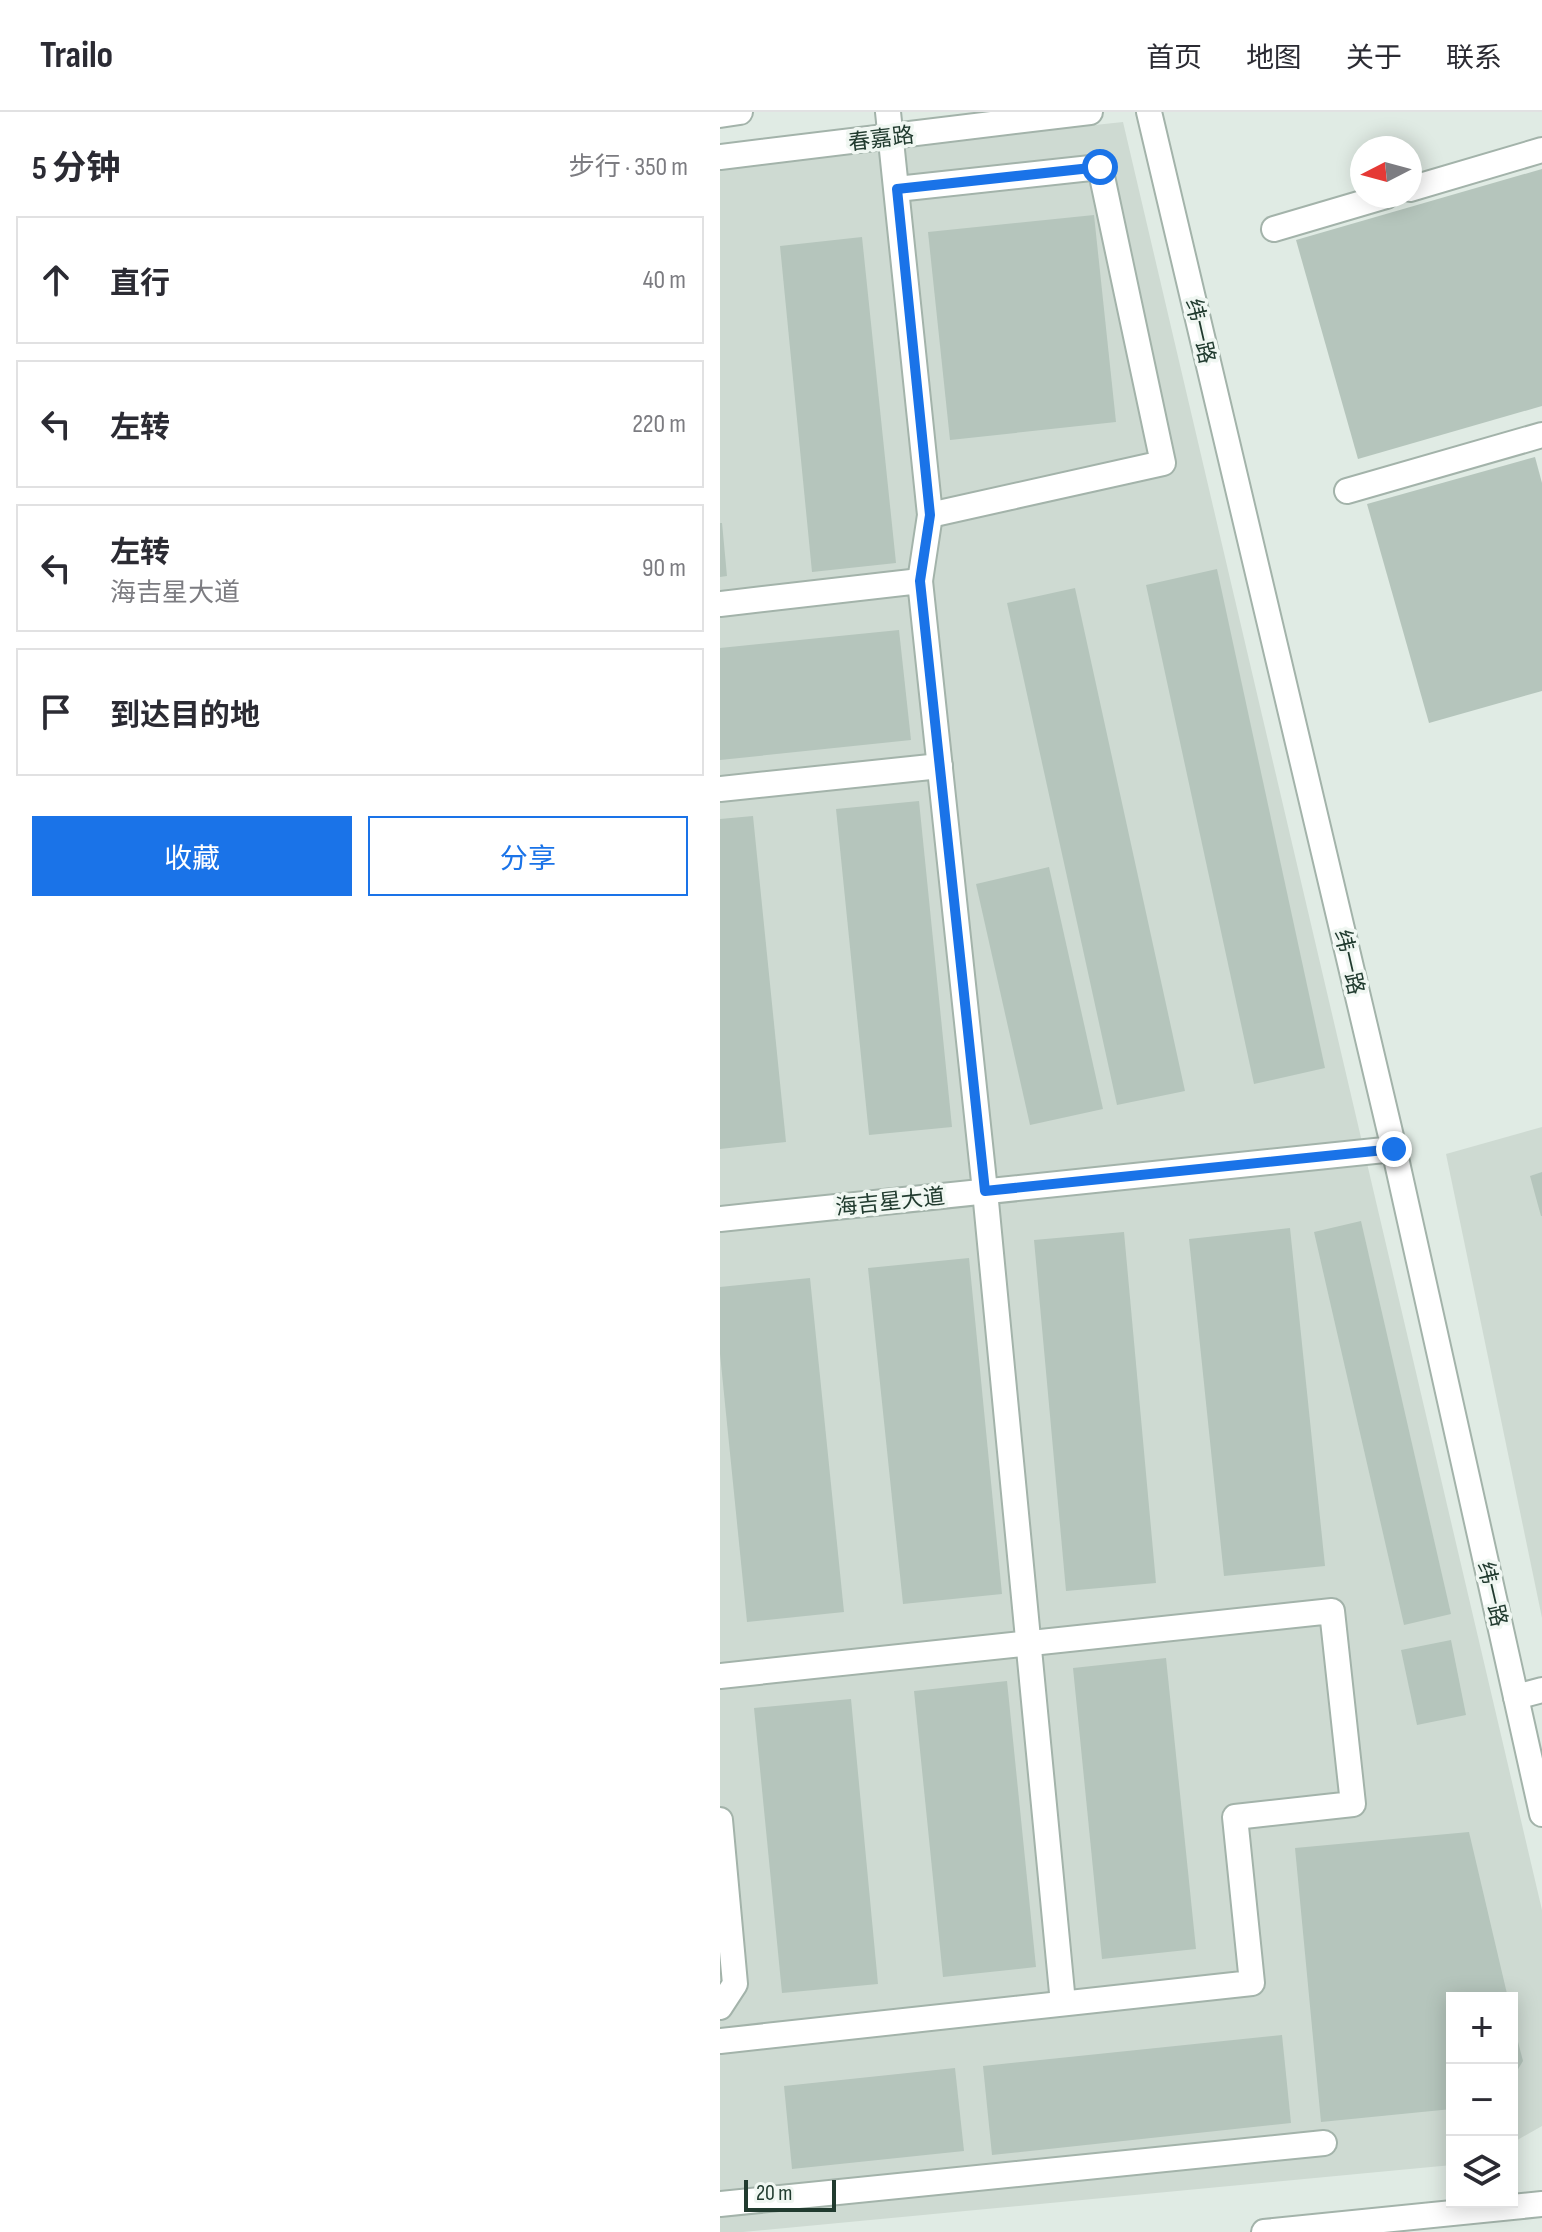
<!DOCTYPE html>
<html lang="zh">
<head>
<meta charset="utf-8">
<style>
  body { margin:0; font-family:"Sofia Sans Condensed","Noto Sans SC",sans-serif; background:#f7f7f7; color:#2b2b33 }
  .controls { position:absolute; right:24px; bottom:24px; display:grid; overflow:hidden; border-radius:0px; box-shadow:0 4px 20px #0003 }
  .controls button { width:72px; height:72px; display:grid; place-items:center; padding:0; border:0; border-bottom:2px solid #e1e1e2; background:#fff; color:#2b2b33; font:40px sans-serif }
  .compass { position:absolute; left:630px; top:24px; width:72px; height:72px; border-radius:50%; background:#fff; box-shadow:0 4px 20px #0003; rotate:264deg }
  .scale { position:absolute; left:24px; bottom:20px; width:92px; box-sizing:border-box; padding-left:8px; border:4px solid #213b2f; border-top:0; font-size:22px; line-height:28px; white-space:nowrap; color:#213b2f; -webkit-text-stroke:6px #f0f7f2; paint-order:stroke }
  .stop { position:absolute; width:24px; height:24px; margin:-18px; border:6px solid #1a73e8; border-radius:50%; background:#fff }
  .stop.end { background:#1a73e8; border-color:#fff; box-shadow:0 2px 8px #0008 }
  .list { margin:0; padding:0; list-style:none }
  h2 { display:flex; justify-content:space-between; align-items:center; height:104px; margin:0; padding:0 32px; font-size:34px }
  h2 small { font-size:26px; font-weight:400; color:#7c7c81 }
  .list li { display:grid; grid-template-columns:52px 1fr auto; gap:24px; align-items:center; box-sizing:border-box; height:128px; margin:0 16px 16px; padding:0 16px; border:2px solid #e1e1e2; border-radius:0px }
  .list b { display:block; font-size:30px; white-space:nowrap }
  .list p { margin:0; font-size:26px; white-space:nowrap; color:#7c7c81 }
  .list em { font-size:26px; font-style:normal; color:#7c7c81 }
  .actions { display:flex; gap:16px; padding:24px 32px }
  .actions a { flex:1; padding:18px 0; border:2px solid #1a73e8; border-radius:0px; text-align:center; font-size:28px; color:#1a73e8 }
  .actions .main { background:#1a73e8; color:#fff }
  .icon { flex:none; width:44px; height:44px; fill:none; stroke:currentColor; stroke-width:2; stroke-linecap:round; stroke-linejoin:round }
  .map { position:relative; flex:none; width:822px; height:2120px; overflow:hidden }
  header { display:flex; align-items:center; gap:48px; box-sizing:border-box; height:112px; padding:0 40px; background:#fff; border-bottom:2px solid #e1e1e2 }
  header strong { font-size:38px }
  nav { display:flex; gap:44px; margin-inline-start:auto; font-size:28px }
  main { display:flex }
  aside { flex:1; background:#fff }
  .map>svg:first-child { display:block }
  .built { fill:#cedad2 }
  .building { fill:#b5c5bc }
  .lines { fill:none; stroke-linecap:round; stroke-linejoin:round }
  .minor-casing { stroke:#a3b3aa; stroke-width:28 }
  .minor { stroke:#fff; stroke-width:24 }
  .route { stroke:#1a73e8; stroke-width:10 }
  .labels { text-anchor:middle; stroke-width:7; stroke-linejoin:round; paint-order:stroke }
  .street-label { font-size:22px; fill:#213b2f; stroke:#f0f7f2 }
</style>
</head>
<body>
<header>
<strong>Trailo</strong>
<nav><a>首页</a><a>地图</a><a>关于</a><a>联系</a></nav>
</header>
<main>
<aside>
<h2>5 分钟<small>步行 · 350 m</small></h2>
<ul class="list">
<li><svg class="icon" aria-label="ahead" viewBox="0 0 24 24"><path d="M12 20V5M6 11l6-6 6 6"/></svg><div><b>直行</b></div><em>40 m</em></li>
<li><svg class="icon" aria-label="left" viewBox="0 0 24 24"><path d="M17 20v-9H6M10 6l-5 5 5 5"/></svg><div><b>左转</b></div><em>220 m</em></li>
<li><svg class="icon" aria-label="left" viewBox="0 0 24 24"><path d="M17 20v-9H6M10 6l-5 5 5 5"/></svg><div><b>左转</b><p>海吉星大道</p></div><em>90 m</em></li>
<li><svg class="icon" aria-label="arrive" viewBox="0 0 24 24"><path d="M6 21V4h12l-3 4 3 4H6"/></svg><div><b>到达目的地</b></div></li>
</ul>
<div class="actions"><a class="main">收藏</a><a>分享</a></div>
</aside>
<div class="map">
<svg width="822" height="2120" viewBox="0 0 822 2120">
  <rect width="100%" height="100%" fill="#e0ebe4"/>
  <g class="built">
    <polygon points="403,10 822,1798 822,2014 792,2031 792,1886 732,1886 732,2053 23,2120 0,2120 0,53"/>
    <polygon points="822,1015 822,1506 726,1042"/>
  </g>
  <g class="building">
    <polygon points="822,57 822,294 638,347 576,128"/>
    <polygon points="374,103 396,310 230,328 208,120"/>
    <polygon points="142,125 176,451 92,460 60,134"/>
    <polygon points="815,345 822,371 822,579 709,611 647,392"/>
    <polygon points="0,411 2,411 7,464 0,465"/>
    <polygon points="497,457 605,956 534,972 426,473"/>
    <polygon points="355,476 465,979 397,993 287,491"/>
    <polygon points="179,518 191,628 0,648 0,536"/>
    <polygon points="199,689 232,1015 149,1023 116,697"/>
    <polygon points="33,704 66,1030 0,1037 0,707"/>
    <polygon points="329,755 383,997 310,1013 256,772"/>
    <polygon points="822,1060 822,1104 821,1104 810,1064"/>
    <polygon points="641,1109 731,1502 684,1513 594,1120"/>
    <polygon points="570,1116 605,1454 504,1464 469,1127"/>
    <polygon points="404,1120 436,1471 346,1479 314,1128"/>
    <polygon points="249,1146 282,1482 183,1492 148,1156"/>
    <polygon points="90,1166 124,1500 27,1510 0,1242 0,1175"/>
    <polygon points="731,1528 746,1603 697,1613 681,1538"/>
    <polygon points="446,1546 476,1837 382,1847 353,1556"/>
    <polygon points="287,1569 316,1855 223,1865 194,1579"/>
    <polygon points="131,1587 158,1872 62,1881 34,1596"/>
    <polygon points="749,1720 788,1886 732,1886 732,1997 601,2010 575,1736"/>
    <polygon points="792,1907 803,1949 792,1967"/>
    <polygon points="562,1923 571,2011 272,2043 263,1954"/>
    <polygon points="235,1956 244,2039 72,2057 64,1974"/>
  </g>
  <g class="lines">
    <defs>
      <g id="minor">
        <polyline points="168,0 210,403 200,469"/>
        <polyline points="429,0 674,1037 822,1702"/>
        <polyline points="0,3 20,0"/>
        <polyline points="0,45 370,0"/>
        <polyline points="177,77 380,55 443,351 210,403"/>
        <polyline points="690,77 822,38"/>
        <polyline points="554,117 666,84"/>
        <polyline points="627,379 822,323"/>
        <polyline points="0,492 200,469 265,1079 343,1891"/>
        <polyline points="0,677 220,654"/>
        <polyline points="0,1107 674,1037"/>
        <polyline points="0,1564 612,1499 633,1692 515,1705 532,1871 0,1929"/>
        <polyline points="796,1585 822,1578"/>
        <polyline points="0,1708 15,1872 0,1895"/>
        <polyline points="0,2092 604,2031"/>
        <polyline points="544,2120 822,2092"/>
      </g>
    </defs>
    <use href="#minor" class="minor-casing"/>
    <use href="#minor" class="minor"/>
  </g>
  <g class="lines">
    <polyline class="route" points="380,55 177,77 210,403 200,469 265,1079 674,1037"/>
  </g>
  <g class="labels">
    <g class="street-label">
      <text transform="translate(161 26) rotate(-7)" y="8">春嘉路</text>
      <text transform="translate(481 219) rotate(77)" y="8">纬一路</text>
      <text transform="translate(630 850) rotate(77)" y="8">纬一路</text>
      <text transform="translate(170 1089) rotate(-6)" y="8">海吉星大道</text>
      <text transform="translate(773 1482) rotate(77)" y="8">纬一路</text>
    </g>
  </g>
</svg>
<div class="controls">
<button>+</button>
<button>−</button>
<button><svg class="icon" aria-label="layers" viewBox="0 0 24 24"><path d="M12 4l9 5-9 5-9-5zM3 14l9 5 9-5"/></svg></button>
</div>
<svg class="compass" viewBox="-18 -18 36 36"><path d="M0-13l5 13h-10z" fill="#e53935"/><path d="M0 13l5-13h-10z" fill="#7c7c81"/></svg>
<div class="scale">20 m</div>
<div class="stop" style="left:380px;top:55px"></div>
<div class="stop end" style="left:674px;top:1037px"></div>
</div>
</main>
</body>
</html>
